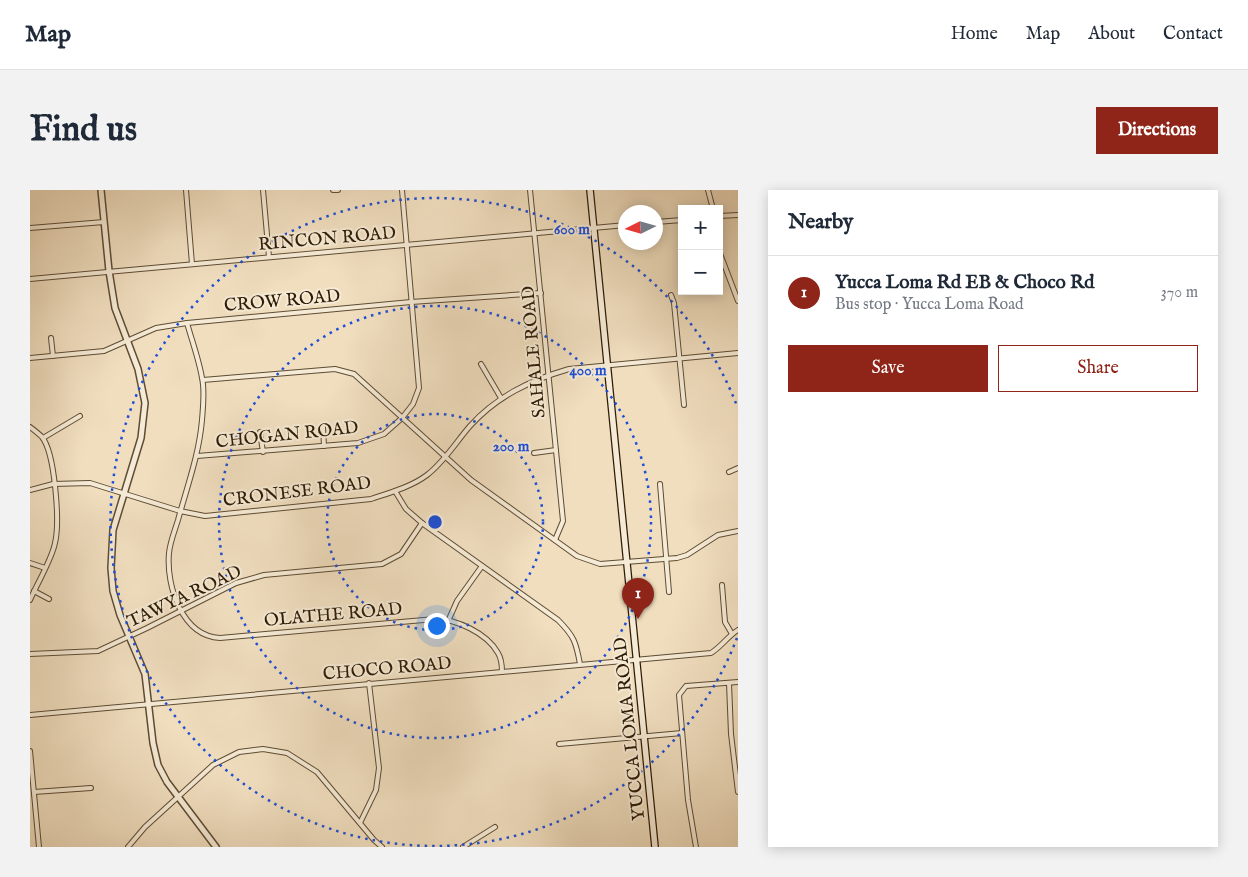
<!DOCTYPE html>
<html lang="en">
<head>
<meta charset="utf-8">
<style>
  body { margin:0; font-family:"IM FELL English",serif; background:#f2f2f3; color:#1f2937 }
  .controls { position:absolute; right:15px; top:15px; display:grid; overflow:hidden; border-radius:0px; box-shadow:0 2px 12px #0003 }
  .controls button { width:45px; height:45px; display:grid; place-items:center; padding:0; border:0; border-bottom:1px solid #e0e1e3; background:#fff; color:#1f2937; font:25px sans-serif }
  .compass { position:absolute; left:588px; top:15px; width:45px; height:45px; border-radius:50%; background:#fff; box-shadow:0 2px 12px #0003; rotate:265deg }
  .you { position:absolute; left:406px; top:435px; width:18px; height:18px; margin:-12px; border:4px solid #fff; border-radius:50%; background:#1a73e8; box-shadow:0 0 0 8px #1a73e833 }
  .badge { display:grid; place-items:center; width:32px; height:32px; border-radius:50%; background:#8f2418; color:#fff; font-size:16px; font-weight:700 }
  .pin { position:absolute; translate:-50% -41px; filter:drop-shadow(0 1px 2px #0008) }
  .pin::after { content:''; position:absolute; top:26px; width:18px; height:15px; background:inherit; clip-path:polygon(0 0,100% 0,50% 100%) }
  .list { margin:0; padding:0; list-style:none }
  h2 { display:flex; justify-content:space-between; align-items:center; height:65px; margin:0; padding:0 20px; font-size:21px }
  h2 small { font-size:16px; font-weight:400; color:#747a83 }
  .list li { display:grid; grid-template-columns:32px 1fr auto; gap:15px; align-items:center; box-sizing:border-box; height:75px; padding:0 20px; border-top:1px solid #e0e1e3 }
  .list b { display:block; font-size:19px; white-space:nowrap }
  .list p { margin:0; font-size:16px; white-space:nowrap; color:#747a83 }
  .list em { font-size:16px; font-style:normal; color:#747a83 }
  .actions { display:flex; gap:10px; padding:15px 20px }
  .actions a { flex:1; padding:11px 0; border:1px solid #8f2418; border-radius:0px; text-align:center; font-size:18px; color:#8f2418 }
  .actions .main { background:#8f2418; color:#fff }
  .map { position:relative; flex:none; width:708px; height:657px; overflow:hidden; border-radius:0px }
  header { display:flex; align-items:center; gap:30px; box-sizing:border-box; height:70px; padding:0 25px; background:#fff; border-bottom:1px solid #e0e1e3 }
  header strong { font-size:24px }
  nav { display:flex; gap:28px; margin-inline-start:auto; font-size:18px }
  .intro { display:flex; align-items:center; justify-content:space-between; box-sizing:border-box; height:120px; padding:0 30px }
  h1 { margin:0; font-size:35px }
  .button { padding:12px 22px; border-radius:0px; background:#8f2418; color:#fff; font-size:18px; font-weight:700 }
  main { display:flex; gap:30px; padding:0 30px }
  aside { flex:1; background:#fff; border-radius:0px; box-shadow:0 2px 12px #0003 }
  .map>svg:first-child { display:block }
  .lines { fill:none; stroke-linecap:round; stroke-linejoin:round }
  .minor-casing { stroke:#5e4c34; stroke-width:6 }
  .tertiary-casing { stroke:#5e4c34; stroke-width:8 }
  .secondary-casing { stroke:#2e1b05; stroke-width:8 }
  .minor { stroke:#f5ead5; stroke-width:4 }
  .tertiary { stroke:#f5ead5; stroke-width:5 }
  .secondary { stroke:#f5ead5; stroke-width:5.5 }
  .ring { fill:none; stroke:#1d4ed8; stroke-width:2.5; stroke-dasharray:2.5 5 }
  .labels { text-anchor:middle; stroke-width:4; stroke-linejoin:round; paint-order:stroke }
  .street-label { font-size:18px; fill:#2e1b05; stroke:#f5ead5 }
  .centre { fill:#1d4ed8; stroke:#f5ead5; stroke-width:2.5 }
  .ring-label { font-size:15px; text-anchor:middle; font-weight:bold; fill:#1d4ed8; stroke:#f5ead5; stroke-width:4; stroke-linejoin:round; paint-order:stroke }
</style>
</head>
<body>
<header>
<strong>Map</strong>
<nav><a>Home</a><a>Map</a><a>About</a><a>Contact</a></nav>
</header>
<div class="intro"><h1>Find us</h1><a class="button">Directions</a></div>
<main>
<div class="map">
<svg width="708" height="657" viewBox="0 0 708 657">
  <rect width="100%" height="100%" fill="#f0debf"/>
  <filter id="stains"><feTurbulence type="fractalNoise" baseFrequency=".004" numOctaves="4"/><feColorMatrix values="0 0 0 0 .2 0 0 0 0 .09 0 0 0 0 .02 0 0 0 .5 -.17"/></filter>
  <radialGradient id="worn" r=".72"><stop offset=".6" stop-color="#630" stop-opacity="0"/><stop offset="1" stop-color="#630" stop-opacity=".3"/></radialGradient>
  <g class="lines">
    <defs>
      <g id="minor">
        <polyline points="156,0 162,74"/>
        <polyline points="233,0 239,67"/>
        <polyline points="303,0 308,0"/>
        <polyline points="500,0 533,331 525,350"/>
        <polyline points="678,0 683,19"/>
        <polyline points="689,26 708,25"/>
        <polyline points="626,32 652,30"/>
        <polyline points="0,38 74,32"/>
        <polyline points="689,61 708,111"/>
        <polyline points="0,89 596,35"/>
        <polyline points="641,105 644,113 654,215"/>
        <path d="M 157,133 C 162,151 169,170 172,188 C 175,201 173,217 172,230 C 169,265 157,297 148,330 C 145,340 140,352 139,363 C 136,396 152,446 190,448 L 405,429 C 426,429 457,443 468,463 C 471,468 472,475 472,482"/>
        <polyline points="21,148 23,166"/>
        <polyline points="0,168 74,161 126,138 157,133 381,112 511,103"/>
        <polyline points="451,174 471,208"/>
        <polyline points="173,190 305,179 324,184 441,290 547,366 570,374 647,368 657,365 688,345 708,341"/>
        <path d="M 0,237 C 4,240 9,244 12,247 C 25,263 30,332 25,353 C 22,369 7,394 0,410"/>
        <polyline points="293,237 294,256"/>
        <polyline points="230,242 233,262"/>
        <polyline points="13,248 50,226"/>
        <polyline points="504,263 526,260"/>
        <polyline points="167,266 328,253 354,244 372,228 383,214 389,198 372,0"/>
        <polyline points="699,282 708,278"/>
        <polyline points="630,294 639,402"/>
        <path d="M 0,300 L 23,294 L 60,293 L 150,321 L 175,326 L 341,309 C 359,303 381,297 397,285 C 415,271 426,252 440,236 C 467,206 501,190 539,179 L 708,163"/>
        <path d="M 365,301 L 376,319 L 392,333 L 528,430 C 544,446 546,452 550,474"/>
        <polyline points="0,373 15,378"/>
        <polyline points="692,395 695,432 702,444"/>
        <polyline points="4,401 19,409"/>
        <polyline points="419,429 427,411 452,376"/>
        <polyline points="0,464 68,461 117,438 206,393 234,385 352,374 371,364 392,333"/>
        <polyline points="699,493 701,544 708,602"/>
        <path d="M 0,525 L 681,463 C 691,457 698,446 708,440"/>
        <polyline points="529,554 652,543"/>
        <polyline points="0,561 9,657"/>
        <polyline points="4,602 61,598"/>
        <polyline points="330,633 346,600 349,578 339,493"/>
        <polyline points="98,657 115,637 183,575 209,562 233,559 257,563 287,582 344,650 352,657"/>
        <polyline points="433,657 465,637"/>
        <polyline points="666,657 658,610 649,505 656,496 708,492"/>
      </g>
      <polyline id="tertiary" points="71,0 79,81 85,118 108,179 115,213 111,248 83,340 81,378 83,401 90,425 115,484 123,553 128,575 137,592 186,657"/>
      <polyline id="secondary" points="560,0 625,657"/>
    </defs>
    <use href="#minor" class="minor-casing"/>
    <use href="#tertiary" class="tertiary-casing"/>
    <use href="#secondary" class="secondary-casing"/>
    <use href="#minor" class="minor"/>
    <use href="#tertiary" class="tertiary"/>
    <use href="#secondary" class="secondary"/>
  </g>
  <g class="ring">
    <circle cx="405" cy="332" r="108"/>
    <circle cx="405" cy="332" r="216"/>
    <path d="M707 448A324 324 0 1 1 707 216"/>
  </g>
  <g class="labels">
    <g class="street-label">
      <text transform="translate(297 48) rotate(-5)" y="6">RINCON ROAD</text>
      <text transform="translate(252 110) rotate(-5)" y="6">CROW ROAD</text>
      <text transform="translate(503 162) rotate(-95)" y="6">SAHALE ROAD</text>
      <text transform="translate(257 244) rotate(-6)" y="6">CHOGAN ROAD</text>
      <text transform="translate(267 301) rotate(-7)" y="6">CRONESE ROAD</text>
      <text transform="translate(154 406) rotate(-25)" y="6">TAWYA ROAD</text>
      <text transform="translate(303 424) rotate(-5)" y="6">OLATHE ROAD</text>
      <text transform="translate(357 478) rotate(-5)" y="6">CHOCO ROAD</text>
      <text transform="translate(599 539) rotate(-96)" y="6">YUCCA LOMA ROAD</text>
    </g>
  </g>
  <circle cx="405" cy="332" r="8" class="centre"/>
  <g class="ring-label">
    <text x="542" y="44">600 m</text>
    <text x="558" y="185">400 m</text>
    <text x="481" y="261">200 m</text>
  </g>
  <rect width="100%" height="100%" filter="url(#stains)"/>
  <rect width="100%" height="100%" fill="url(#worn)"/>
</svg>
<div class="controls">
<button>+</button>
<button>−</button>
</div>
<svg class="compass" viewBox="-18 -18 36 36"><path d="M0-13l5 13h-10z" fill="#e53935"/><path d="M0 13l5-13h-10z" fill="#747a83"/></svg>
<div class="you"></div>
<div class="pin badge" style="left:608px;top:429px">1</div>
</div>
<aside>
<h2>Nearby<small></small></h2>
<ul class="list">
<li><span class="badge">1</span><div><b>Yucca Loma Rd EB &amp; Choco Rd</b><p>Bus stop · Yucca Loma Road</p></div><em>370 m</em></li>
</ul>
<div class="actions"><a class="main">Save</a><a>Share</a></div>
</aside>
</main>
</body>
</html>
